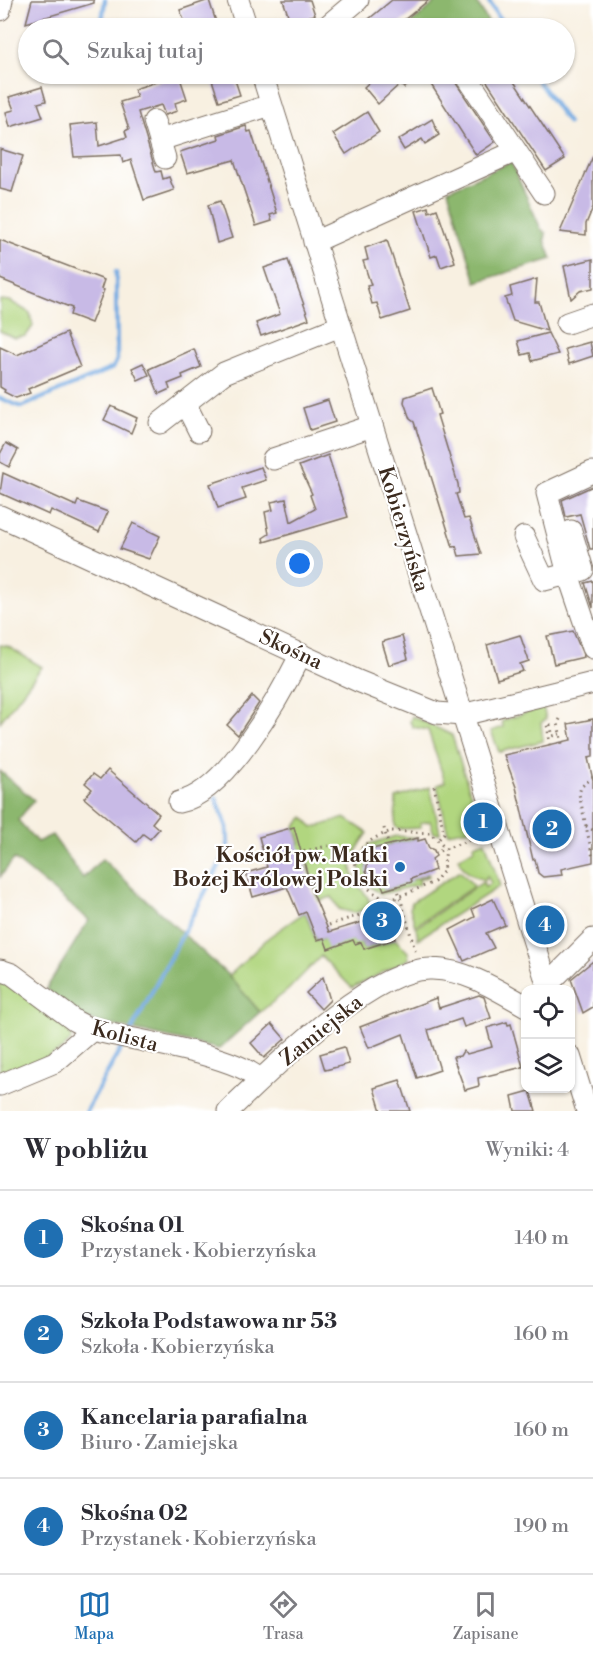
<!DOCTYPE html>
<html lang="pl">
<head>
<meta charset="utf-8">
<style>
  body { margin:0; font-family:"Libre Bodoni",serif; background:#f2f2f3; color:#2b2b33 }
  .controls { position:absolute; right:18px; bottom:18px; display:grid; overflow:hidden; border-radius:12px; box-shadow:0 2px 4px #0004 }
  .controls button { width:54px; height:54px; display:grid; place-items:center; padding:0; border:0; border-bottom:2px solid #e1e1e2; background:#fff; color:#2b2b33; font:30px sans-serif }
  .you { position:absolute; left:300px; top:564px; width:21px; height:21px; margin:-15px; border:4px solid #fff; border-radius:50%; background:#1a73e8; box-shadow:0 0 0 9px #1a73e833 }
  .badge { display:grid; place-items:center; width:39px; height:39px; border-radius:50%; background:#1f6fb2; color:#fff; font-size:20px; font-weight:700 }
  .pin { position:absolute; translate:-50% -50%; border:3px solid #fff; box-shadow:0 2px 6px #0006 }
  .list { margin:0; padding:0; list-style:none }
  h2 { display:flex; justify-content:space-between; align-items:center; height:78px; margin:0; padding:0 24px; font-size:26px }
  h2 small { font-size:20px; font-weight:400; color:#7c7c81 }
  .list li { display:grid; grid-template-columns:39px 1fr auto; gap:18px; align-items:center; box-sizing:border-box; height:96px; padding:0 24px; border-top:2px solid #e1e1e2 }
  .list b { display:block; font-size:22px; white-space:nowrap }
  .list p { margin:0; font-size:20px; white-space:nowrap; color:#7c7c81 }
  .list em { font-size:20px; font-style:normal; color:#7c7c81 }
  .icon { flex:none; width:33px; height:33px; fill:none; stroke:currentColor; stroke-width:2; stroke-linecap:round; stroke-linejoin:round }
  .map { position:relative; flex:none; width:593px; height:1111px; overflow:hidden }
  .search { position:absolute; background:#fff; box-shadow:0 2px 4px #0004; left:18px; right:18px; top:18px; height:66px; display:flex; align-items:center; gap:15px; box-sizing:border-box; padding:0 21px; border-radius:33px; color:#7c7c81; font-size:22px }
  .sheet { height:462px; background:#fff }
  nav { display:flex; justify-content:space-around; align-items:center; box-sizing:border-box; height:84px; border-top:2px solid #e1e1e2; background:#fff; font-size:16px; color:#7c7c81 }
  nav a { display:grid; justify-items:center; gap:3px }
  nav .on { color:#1f6fb2 }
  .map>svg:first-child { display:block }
  .green { fill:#b1d67f; stroke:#76804e; stroke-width:1.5 }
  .forest { fill:#8cb76e; stroke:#647046; stroke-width:1.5 }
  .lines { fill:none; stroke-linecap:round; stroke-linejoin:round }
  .stream { stroke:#74abe2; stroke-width:4.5 }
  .building { fill:#c8bae6 }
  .minor-casing { stroke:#7d6f62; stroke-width:23 }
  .path { stroke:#7d6f62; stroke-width:3; stroke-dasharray:1.5 4.5; stroke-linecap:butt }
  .minor { stroke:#fff; stroke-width:21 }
  .poi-dot { fill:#1f6fb2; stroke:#fff; stroke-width:2 }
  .labels { text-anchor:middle; stroke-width:4.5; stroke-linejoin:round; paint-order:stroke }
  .street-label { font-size:21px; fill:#3b2a1e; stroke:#fff }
  .poi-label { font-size:21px; font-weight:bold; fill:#3b2a1e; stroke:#fff; text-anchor:end }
</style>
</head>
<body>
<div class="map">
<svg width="593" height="1111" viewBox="0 0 593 1111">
  <rect width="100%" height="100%" fill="#fff"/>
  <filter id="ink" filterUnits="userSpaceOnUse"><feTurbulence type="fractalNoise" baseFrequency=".0167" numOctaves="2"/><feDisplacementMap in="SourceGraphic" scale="12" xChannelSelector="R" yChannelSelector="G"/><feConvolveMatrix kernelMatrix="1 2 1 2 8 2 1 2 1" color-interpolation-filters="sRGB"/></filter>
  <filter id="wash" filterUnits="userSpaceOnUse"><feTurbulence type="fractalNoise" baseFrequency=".008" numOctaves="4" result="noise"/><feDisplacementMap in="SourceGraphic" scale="24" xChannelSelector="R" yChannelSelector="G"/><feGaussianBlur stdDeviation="1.35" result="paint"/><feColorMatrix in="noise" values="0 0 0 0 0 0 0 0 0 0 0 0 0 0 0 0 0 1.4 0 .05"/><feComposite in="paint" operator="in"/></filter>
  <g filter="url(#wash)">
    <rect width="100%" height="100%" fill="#f8f0e1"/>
    <g class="green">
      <polygon points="0,300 10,301 30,313 33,326 26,336 14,338 0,331"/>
      <polygon points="0,645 7,646 42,667 0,722"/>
      <polygon points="543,707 546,719 541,723 543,741 499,752 491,731 503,727 502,721"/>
      <polygon points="412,716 452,735 481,827 448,833 437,785 445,782 428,730 413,727 410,722"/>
      <polygon points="430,787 440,833 434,833 430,821 420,823 421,828 399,829 395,826 396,798"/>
      <path d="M 304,817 L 313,828 L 345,818 L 368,833 C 356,849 344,867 359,886 C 364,892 368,895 370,903 L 367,909 L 354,913 L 339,909 L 332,897 L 319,901 L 307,865 L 309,863 L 307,855 L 300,856 L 297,845 L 300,843 L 295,826 Z"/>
      <path d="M 396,836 L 418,838 L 372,849 L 373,855 C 361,868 367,879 382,885 L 384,891 L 428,874 L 429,876 L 419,879 L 420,884 L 382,894 C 356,881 354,866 370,844 Z"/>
      <path d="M 485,841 L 500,886 L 418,939 L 416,928 L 483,882 L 485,887 L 491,883 L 487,876 L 485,880 C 471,876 463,872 459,858 L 474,849 L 474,845 Z"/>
      <polygon points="460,871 474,886 415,926 410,908 412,902"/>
      <path d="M 305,912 L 316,940 C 330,936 347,938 361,942 L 364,949 L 395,939 L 408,952 L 409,959 L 352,988 L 321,956 L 288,990 L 260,1012 L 229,976 L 269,937 Z"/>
      <polygon points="0,978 70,1027 71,1040 63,1049 0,1082"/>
    </g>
    <g class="forest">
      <polygon points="438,0 475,0 492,28 406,28"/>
      <polygon points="511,162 541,229 546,233 545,240 552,259 476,282 448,190"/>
      <polygon points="0,771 34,800 18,820 37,842 52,835 83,878 102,859 229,976 260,1012 219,1049 85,1019 46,989 89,920 14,859 0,877"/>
    </g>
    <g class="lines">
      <g class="stream">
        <polyline points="488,0 505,28"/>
        <polyline points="101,28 105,0"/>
        <polyline points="533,74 568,123"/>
        <polyline points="0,398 21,407 113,368 117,360 116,272"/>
        <polyline points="130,1033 228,849 227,827 216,798"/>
        <polyline points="86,1111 124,1043"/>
      </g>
    </g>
    <g id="blocks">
      <g class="building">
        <polygon points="32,0 94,0 94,3 26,23"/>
        <polygon points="209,0 218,28 187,28 180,10"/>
        <polygon points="283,0 310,0 315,15 310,16 311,20 292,27"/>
        <polygon points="392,0 429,0 394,28 358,28"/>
        <polygon points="210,74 233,74 240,95 219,101"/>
        <polygon points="378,74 382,78 387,74 412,74 410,75 413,81 404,88 400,84 378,104 364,87"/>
        <polygon points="444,74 450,74 495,142 476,155 430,83"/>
        <polygon points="482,74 509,74 565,159 546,171"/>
        <polygon points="179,75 187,99 175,103 177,111 165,115 161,105 138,112 156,172 161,171 163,179 169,177 174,190 144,200 131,160 123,163 121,155 74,157 70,125 97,122 99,146 127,137 125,131 129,129 120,102 137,97 134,89"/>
        <polygon points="42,87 46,101 38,103 43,117 10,127 6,112 14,110 9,97"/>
        <polygon points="367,112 379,132 346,154 333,134"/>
        <polygon points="432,119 439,135 425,144 422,139 404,150 398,140"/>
        <polygon points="246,126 248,132 251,131 277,213 270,215 272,221 256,226 234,160 187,173 180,152 219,139 218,135"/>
        <polygon points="0,149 23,156 12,192 0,189"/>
        <polygon points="593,156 593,207 586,224 586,235 560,232"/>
        <polygon points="220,201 232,238 217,243 208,205"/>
        <polygon points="428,207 429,212 437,209 455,262 441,267 437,255 431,257 416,211"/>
        <polygon points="0,240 104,280 101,289 104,290 91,323 70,315 72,308 0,279"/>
        <polygon points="387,240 410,311 382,320 377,303 372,304 367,286 371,285 363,261 368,260 365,248"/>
        <polygon points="593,259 593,288 580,291 571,299 564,266"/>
        <polygon points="288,260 309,319 261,336 256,323 280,314 264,268"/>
        <polygon points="537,279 535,302 539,302 547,331 513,321 505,298 512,296 510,287"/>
        <polygon points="66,333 80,367 28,389 30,393 16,398 4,392 5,390 0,387 0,347 17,355"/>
        <polygon points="548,333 558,354 532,361 530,353 522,355 518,341"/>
        <polygon points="590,342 593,356 569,364 565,349"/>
        <polygon points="194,349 201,367 182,375 183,378 168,384 170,389 159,394 149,369"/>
        <polygon points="143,363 149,375 138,380 132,368"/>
        <polygon points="432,388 440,414 437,415 458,484 459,493 456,494 464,519 469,518 481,554 459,556 456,546 453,547 414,422 410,419 404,402 405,397"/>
        <polygon points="328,400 335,422 310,430 303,408"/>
        <polygon points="111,406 137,418 131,433 104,420"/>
        <polygon points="6,443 18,450 9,467 0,462 0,454"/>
        <polygon points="328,455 348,517 264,542 263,538 269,534 265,512 273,510 271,502 286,499 291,522 315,509 310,495 312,494 299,466"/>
        <polygon points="261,467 266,480 242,488 246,499 218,508 210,484"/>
        <polygon points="3,473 76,506 78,501 108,512 99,532 51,510 49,515 0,493"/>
        <polygon points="593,486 593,549 590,549 580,514 566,517 562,500"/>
        <polygon points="133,523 160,536 149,559 120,549"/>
        <polygon points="593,581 593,608 585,583"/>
        <polygon points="573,631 584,657 554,664 547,636"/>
        <polygon points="520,635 529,661 520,664 523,671 497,679 487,645"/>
        <polygon points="402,636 408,659 389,665 382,642"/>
        <polygon points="252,696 259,703 238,735 227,725"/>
        <polygon points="593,719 593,757 588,758 593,780 593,862 561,869 562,875 543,877 538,873 535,859 533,860 516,787 504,755 571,740 568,724"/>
        <polygon points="108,770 159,814 152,823 159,829 150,839 143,834 136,842 84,798 92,789 85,783 93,774 100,779"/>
        <polygon points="294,827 312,891 329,932 389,914 395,939 364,949 361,942 355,944 353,940 328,949 324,938 317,940 306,912 299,915 287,887 253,897 246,873 267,867 259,837"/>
        <polygon points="418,838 418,841 425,839 429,848 434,850 436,856 432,859 435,870 411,879 412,882 384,890 382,885 371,881 366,871 368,861 373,855 372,849"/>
        <polygon points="493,899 505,925 486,933 494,948 464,961 450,930 475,917 472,909"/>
        <polygon points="593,961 593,1007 583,1013 571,979"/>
        <polygon points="323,977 330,1000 321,1009 306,993"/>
        <polygon points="479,995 484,997 491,1018 464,1027 461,1019 428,1030 440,1070 417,1078 403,1034 369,1048 360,1027 436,998 439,1008"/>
        <polygon points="507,1022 508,1025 511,1024 523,1067 478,1078 479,1086 465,1090 453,1057 460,1056 463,1051 467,1054 492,1047 487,1028"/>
        <polygon points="272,1024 285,1039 264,1058 251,1043"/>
        <polygon points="344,1047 349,1064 325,1070 320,1054"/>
        <polygon points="400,1080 410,1111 381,1111 374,1088"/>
        <polygon points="530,1091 536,1111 515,1111 512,1096"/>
      </g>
    </g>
  </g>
  <g filter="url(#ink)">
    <use href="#blocks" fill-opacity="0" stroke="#7d6f62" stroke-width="1.5"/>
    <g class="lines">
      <defs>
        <g id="minor">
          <polyline points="238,0 247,28"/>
          <polyline points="0,10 2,0"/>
          <polyline points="325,28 358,0"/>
          <polyline points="262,74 549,990"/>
          <polyline points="465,74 544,193"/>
          <polyline points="154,121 165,158"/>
          <polyline points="160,140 271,105"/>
          <polyline points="314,242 516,151"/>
          <polyline points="567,323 593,314"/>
          <polyline points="185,403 199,431"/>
          <polyline points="160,423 224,373 340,326"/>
          <polyline points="273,459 372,426"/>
          <polyline points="592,472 547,493 568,574 593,648"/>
          <polyline points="0,516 358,681 437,713 462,715 593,683"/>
          <polyline points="524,537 544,580 583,570 571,531"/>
          <path d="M 179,802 C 226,793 280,696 301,654"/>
          <path d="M 0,970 L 12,974 L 75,1021 L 92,1030 C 129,1039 238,1055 260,1080"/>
          <polyline points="547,985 593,939"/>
          <polyline points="570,1056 587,1111"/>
          <polyline points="0,1085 55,1062 92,1030"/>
          <path d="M 228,1111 C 270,1071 373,966 432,969 C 467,970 496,989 526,1006"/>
        </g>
      </defs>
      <use href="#minor" class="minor-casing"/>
      <g class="path">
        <polyline points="560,719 558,723 562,744"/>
        <polyline points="550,745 547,724 550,725 553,736 560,734"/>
        <polyline points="593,777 581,787 579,794 593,858"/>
        <polyline points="434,786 444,833 438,840"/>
        <polyline points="586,826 593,830"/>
        <polyline points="384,828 388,844"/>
        <path d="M 392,831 L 430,833 L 446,849 L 443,872 L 434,882 L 388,901 C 344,879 344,846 392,831 Z"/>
        <polyline points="298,853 331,845 357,855"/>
        <polyline points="434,853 483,835"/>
        <polyline points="397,886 416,954"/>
        <polyline points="329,925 372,911 388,901"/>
        <polyline points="570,1028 574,1039"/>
      </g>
      <use href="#minor" class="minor"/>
    </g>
  </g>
  <circle class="poi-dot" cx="400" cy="867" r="6"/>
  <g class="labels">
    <g class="street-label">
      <text transform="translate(404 529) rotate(73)" y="7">Kobierzyńska</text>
      <text transform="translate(291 649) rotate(25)" y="7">Skośna</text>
      <text transform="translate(321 1030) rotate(-39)" y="7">Zamiejska</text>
      <text transform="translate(125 1036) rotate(15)" y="7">Kolista</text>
    </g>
    <g class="poi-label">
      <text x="388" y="862">Kościół pw. Matki<tspan x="388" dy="24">Bożej Królowej Polski</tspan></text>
    </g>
  </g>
</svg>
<div class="controls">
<button><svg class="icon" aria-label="locate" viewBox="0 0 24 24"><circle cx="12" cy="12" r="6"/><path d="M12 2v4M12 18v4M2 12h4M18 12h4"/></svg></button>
<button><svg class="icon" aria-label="layers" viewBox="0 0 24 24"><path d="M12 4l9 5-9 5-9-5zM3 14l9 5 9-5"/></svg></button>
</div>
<div class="you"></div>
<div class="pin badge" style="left:483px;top:822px">1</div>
<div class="pin badge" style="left:552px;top:829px">2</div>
<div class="pin badge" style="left:382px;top:921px">3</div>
<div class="pin badge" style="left:545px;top:925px">4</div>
<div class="search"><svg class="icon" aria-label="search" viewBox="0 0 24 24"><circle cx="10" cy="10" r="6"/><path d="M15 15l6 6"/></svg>Szukaj tutaj</div>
</div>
<section class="sheet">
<h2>W pobliżu<small>Wyniki: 4</small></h2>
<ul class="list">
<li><span class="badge">1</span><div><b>Skośna 01</b><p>Przystanek · Kobierzyńska</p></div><em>140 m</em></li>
<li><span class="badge">2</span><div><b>Szkoła Podstawowa nr 53</b><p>Szkoła · Kobierzyńska</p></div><em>160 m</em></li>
<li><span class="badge">3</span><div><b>Kancelaria parafialna</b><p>Biuro · Zamiejska</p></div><em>160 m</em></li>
<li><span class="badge">4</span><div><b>Skośna 02</b><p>Przystanek · Kobierzyńska</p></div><em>190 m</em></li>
</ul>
</section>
<nav>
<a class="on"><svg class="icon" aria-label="map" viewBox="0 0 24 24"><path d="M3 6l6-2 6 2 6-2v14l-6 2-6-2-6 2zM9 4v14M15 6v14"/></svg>Mapa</a>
<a><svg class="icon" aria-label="directions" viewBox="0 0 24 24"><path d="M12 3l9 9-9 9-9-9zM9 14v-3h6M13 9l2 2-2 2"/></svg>Trasa</a>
<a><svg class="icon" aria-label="saved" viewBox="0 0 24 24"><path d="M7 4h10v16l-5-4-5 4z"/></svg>Zapisane</a>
</nav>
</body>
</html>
